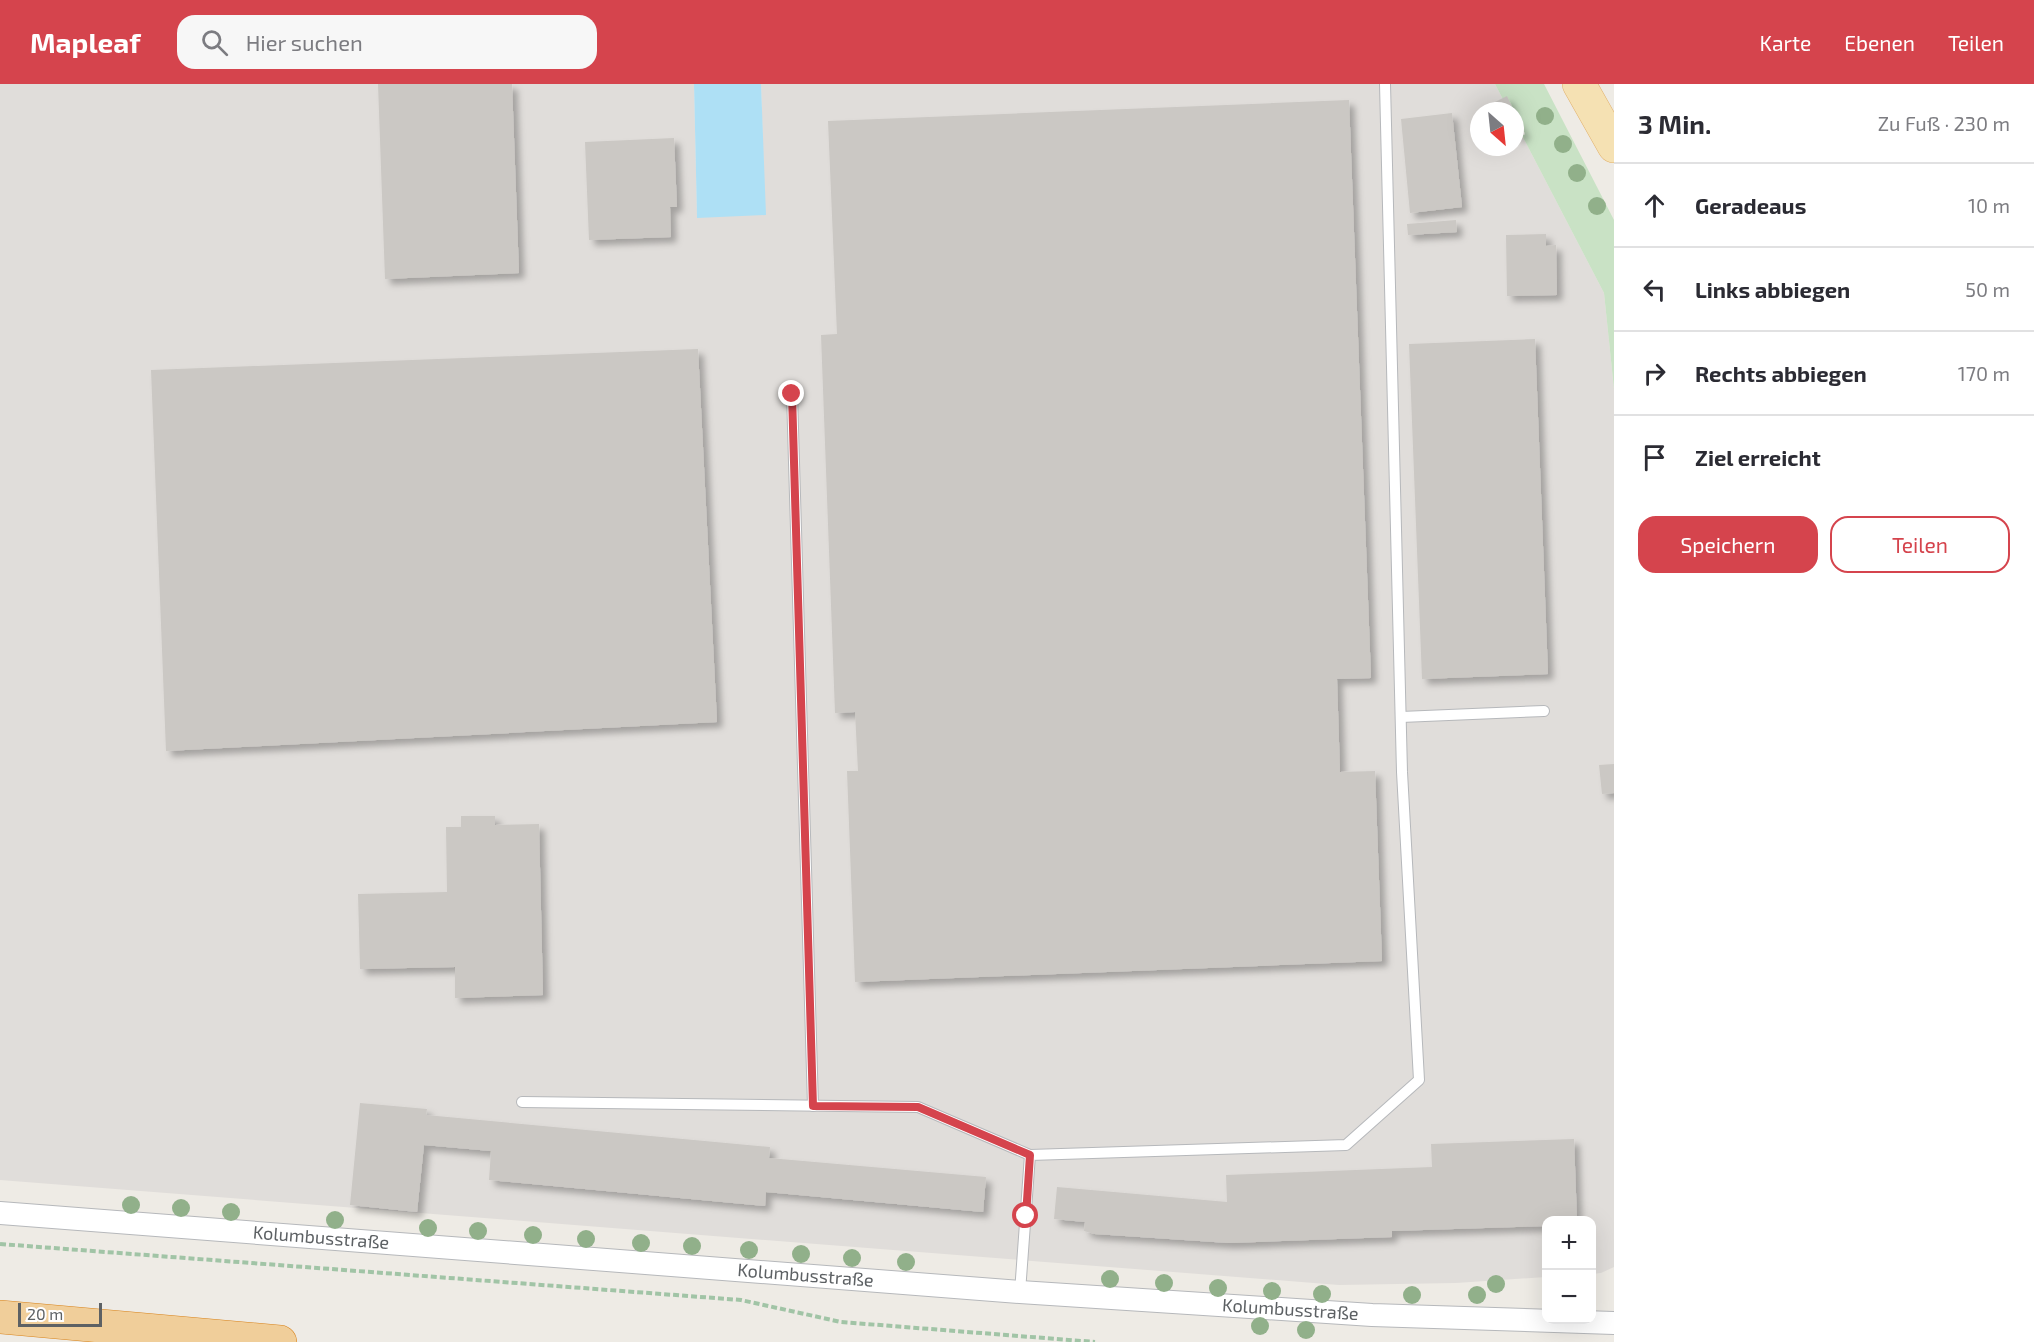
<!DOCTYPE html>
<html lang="de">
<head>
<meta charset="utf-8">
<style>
  body { margin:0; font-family:"Exo 2",sans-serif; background:#f7f7f7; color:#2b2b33 }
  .controls { position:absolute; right:18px; bottom:18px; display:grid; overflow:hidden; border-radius:12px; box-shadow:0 6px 24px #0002 }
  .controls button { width:54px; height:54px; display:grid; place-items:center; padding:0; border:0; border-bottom:2px solid #e1e1e2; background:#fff; color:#2b2b33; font:30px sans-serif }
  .compass { position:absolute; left:1470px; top:18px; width:54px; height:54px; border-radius:50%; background:#fff; box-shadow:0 6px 24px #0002; rotate:153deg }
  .scale { position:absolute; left:18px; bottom:15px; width:84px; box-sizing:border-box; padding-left:6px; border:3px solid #5d6164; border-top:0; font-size:16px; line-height:21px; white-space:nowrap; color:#5d6164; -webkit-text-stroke:4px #fff; paint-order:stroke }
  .stop { position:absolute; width:18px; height:18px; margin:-14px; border:4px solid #d5444d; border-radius:50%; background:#fff }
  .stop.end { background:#d5444d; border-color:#fff; box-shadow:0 2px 6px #0008 }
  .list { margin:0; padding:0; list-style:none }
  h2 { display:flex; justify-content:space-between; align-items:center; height:78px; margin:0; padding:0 24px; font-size:26px }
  h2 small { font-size:20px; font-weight:400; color:#7c7c81 }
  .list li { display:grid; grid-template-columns:39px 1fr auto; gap:18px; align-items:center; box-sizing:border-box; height:84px; padding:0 24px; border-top:2px solid #e1e1e2 }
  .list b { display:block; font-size:22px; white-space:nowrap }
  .list em { font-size:20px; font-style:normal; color:#7c7c81 }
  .actions { display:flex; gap:12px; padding:18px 24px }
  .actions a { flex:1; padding:14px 0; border:2px solid #d5444d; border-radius:18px; text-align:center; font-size:21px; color:#d5444d }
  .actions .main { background:#d5444d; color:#fff }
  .icon { flex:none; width:33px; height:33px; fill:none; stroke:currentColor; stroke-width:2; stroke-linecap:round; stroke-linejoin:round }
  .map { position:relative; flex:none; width:1614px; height:1258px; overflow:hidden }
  header { display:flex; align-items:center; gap:36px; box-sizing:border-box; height:84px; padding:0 30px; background:#d5444d; color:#fff }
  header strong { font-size:28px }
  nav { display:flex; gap:33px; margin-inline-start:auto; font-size:21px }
  .search { width:420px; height:54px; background:#f7f7f7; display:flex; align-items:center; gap:15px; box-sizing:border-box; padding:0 21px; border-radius:18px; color:#7c7c81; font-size:22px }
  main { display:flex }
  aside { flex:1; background:#fff }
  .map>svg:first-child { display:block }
  .industrial { fill:#e0ddda }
  .green { fill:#c9e2c5 }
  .water { fill:#aee0f5 }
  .building { fill:#cbc8c4; filter:url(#shadow) }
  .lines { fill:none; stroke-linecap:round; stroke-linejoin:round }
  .lane-casing { stroke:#b6b8bb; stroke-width:12 }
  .street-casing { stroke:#b6b8bb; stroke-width:24 }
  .primary-casing { stroke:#e1b06b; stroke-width:34 }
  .highway-casing { stroke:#d8831b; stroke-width:34 }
  .path { stroke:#a1c4a6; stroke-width:4; stroke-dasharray:6 3; stroke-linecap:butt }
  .lane { stroke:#fff; stroke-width:10 }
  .street { stroke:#fff; stroke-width:22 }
  .primary { stroke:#f5e1b3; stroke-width:33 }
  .highway { stroke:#f0ce9a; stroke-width:33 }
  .tree { fill:#91b08a }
  .route { stroke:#d5444d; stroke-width:8 }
  .labels { text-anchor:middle; stroke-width:4.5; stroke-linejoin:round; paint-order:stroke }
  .street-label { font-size:18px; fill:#5d6164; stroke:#fff }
</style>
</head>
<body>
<header>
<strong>Mapleaf</strong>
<div class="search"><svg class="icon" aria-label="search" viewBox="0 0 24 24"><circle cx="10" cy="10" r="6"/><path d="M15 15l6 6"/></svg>Hier suchen</div>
<nav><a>Karte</a><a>Ebenen</a><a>Teilen</a></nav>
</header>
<main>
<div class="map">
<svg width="1614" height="1258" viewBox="0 0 1614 1258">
  <defs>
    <filter id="shadow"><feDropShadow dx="5.5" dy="5.5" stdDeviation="3" flood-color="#0004"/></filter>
  </defs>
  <rect width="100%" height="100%" fill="#eeebe5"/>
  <polygon class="industrial" points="0,0 694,0 697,133 765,130 761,0 1495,0 1509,27 1479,27 1479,63 1515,63 1515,38 1604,209 1614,305 1614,1183 1601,1189 1592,1190 1592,1136 1546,1136 1546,1193 1456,1199 1339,1201 0,1096"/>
  <polygon class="green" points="1495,0 1544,0 1614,136 1614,305 1604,209 1515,38 1515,27 1509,27"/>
  <polygon class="water" points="694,0 761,0 766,131 697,134"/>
  <g class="building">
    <polygon points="378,0 512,0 519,189 385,195"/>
    <polygon points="1507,12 1514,27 1485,27 1483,24"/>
    <polygon points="1349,16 1371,594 1337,595 1340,688 1375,687 1382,877 855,898 847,687 858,687 855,628 835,629 821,251 837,250 828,37"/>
    <polygon points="1452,29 1462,123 1410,129 1401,35"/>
    <polygon points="1515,30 1525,50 1515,54"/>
    <polygon points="674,54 677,123 670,123 671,153 589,156 585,58"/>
    <polygon points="1456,136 1457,148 1408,151 1407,140"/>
    <polygon points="1546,150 1546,162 1556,161 1557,211 1507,212 1506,151"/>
    <polygon points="1535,255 1548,590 1422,595 1409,260"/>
    <polygon points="698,265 717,638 166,667 151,286"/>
    <polygon points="1614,680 1614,709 1602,710 1599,681"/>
    <polygon points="461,732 495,732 495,741 539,740 543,911 455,914 455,883 360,885 358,810 447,808 446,743 461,743"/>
    <polygon points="360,1019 427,1025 426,1031 770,1063 769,1074 986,1093 983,1128 766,1108 765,1122 489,1096 491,1067 424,1061 417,1128 350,1121"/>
    <polygon points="1574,1055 1577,1136 1546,1136 1546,1142 1392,1147 1392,1153 1229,1159 1095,1150 1084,1147 1085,1138 1054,1135 1057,1103 1227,1118 1226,1091 1432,1083 1431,1060"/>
  </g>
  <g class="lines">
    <defs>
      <g id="lane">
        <polyline points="792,310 813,1022"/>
        <polyline points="1401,633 1544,627"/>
        <polyline points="522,1018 918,1023 1030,1071"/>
        <polyline points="1020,1208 1030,1071 1346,1061 1419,996 1402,688 1385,0"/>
      </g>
      <g id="street">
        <path id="s1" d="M 0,1129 L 1020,1208 L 1372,1231 L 1614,1239"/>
      </g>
      <polyline id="primary" points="1579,0 1614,62"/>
      <polyline id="highway" points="0,1233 280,1258"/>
    </defs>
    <use href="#lane" class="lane-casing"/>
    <use href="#street" class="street-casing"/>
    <use href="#primary" class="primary-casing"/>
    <use href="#highway" class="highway-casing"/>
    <polyline class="path" points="0,1160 741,1216 841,1238 1095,1258"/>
    <use href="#lane" class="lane"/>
    <use href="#street" class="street"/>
    <use href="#primary" class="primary"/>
    <use href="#highway" class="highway"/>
  </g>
  <g class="tree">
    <circle cx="1545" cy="32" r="9"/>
    <circle cx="1563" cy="60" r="9"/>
    <circle cx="1577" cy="89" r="9"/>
    <circle cx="1597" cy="122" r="9"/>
    <circle cx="131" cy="1121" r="9"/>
    <circle cx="181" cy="1124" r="9"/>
    <circle cx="231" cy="1128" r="9"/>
    <circle cx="335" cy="1136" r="9"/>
    <circle cx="428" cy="1144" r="9"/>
    <circle cx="478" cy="1147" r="9"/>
    <circle cx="533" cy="1151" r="9"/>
    <circle cx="586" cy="1155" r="9"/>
    <circle cx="641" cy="1159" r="9"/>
    <circle cx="692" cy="1162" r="9"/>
    <circle cx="749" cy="1166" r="9"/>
    <circle cx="801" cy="1170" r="9"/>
    <circle cx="852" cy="1174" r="9"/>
    <circle cx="906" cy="1178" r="9"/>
    <circle cx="1110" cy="1195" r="9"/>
    <circle cx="1164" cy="1199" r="9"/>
    <circle cx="1496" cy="1200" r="9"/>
    <circle cx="1218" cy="1204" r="9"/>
    <circle cx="1272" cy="1207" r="9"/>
    <circle cx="1322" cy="1210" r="9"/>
    <circle cx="1412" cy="1211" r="9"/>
    <circle cx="1477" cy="1211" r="9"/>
    <circle cx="1260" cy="1242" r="9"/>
    <circle cx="1306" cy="1246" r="9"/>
  </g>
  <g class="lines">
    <polyline class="route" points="792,310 813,1022 918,1023 1030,1071 1026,1132"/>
  </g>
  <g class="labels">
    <g class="street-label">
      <text dy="6" stroke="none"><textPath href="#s1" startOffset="322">Kolumbusstraße</textPath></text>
      <text dy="6" stroke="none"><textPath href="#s1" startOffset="808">Kolumbusstraße</textPath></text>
      <text dy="6" stroke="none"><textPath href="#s1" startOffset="1294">Kolumbusstraße</textPath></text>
    </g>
  </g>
</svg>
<div class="controls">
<button>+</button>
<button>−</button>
</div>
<svg class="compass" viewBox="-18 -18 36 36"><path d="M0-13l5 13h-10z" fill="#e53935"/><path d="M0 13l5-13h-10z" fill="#7c7c81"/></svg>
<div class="scale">20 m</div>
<div class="stop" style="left:1026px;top:1132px"></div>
<div class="stop end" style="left:792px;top:310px"></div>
</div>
<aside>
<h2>3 Min.<small>Zu Fuß · 230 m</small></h2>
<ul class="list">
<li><svg class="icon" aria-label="ahead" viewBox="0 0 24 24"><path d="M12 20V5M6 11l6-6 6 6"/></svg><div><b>Geradeaus</b></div><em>10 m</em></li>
<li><svg class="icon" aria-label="left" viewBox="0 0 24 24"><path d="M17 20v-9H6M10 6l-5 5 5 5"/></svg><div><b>Links abbiegen</b></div><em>50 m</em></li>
<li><svg class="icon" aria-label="right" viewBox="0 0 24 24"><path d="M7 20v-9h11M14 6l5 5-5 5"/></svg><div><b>Rechts abbiegen</b></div><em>170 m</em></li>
<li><svg class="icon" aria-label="arrive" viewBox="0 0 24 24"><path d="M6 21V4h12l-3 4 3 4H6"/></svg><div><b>Ziel erreicht</b></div></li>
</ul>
<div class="actions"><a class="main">Speichern</a><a>Teilen</a></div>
</aside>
</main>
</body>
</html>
